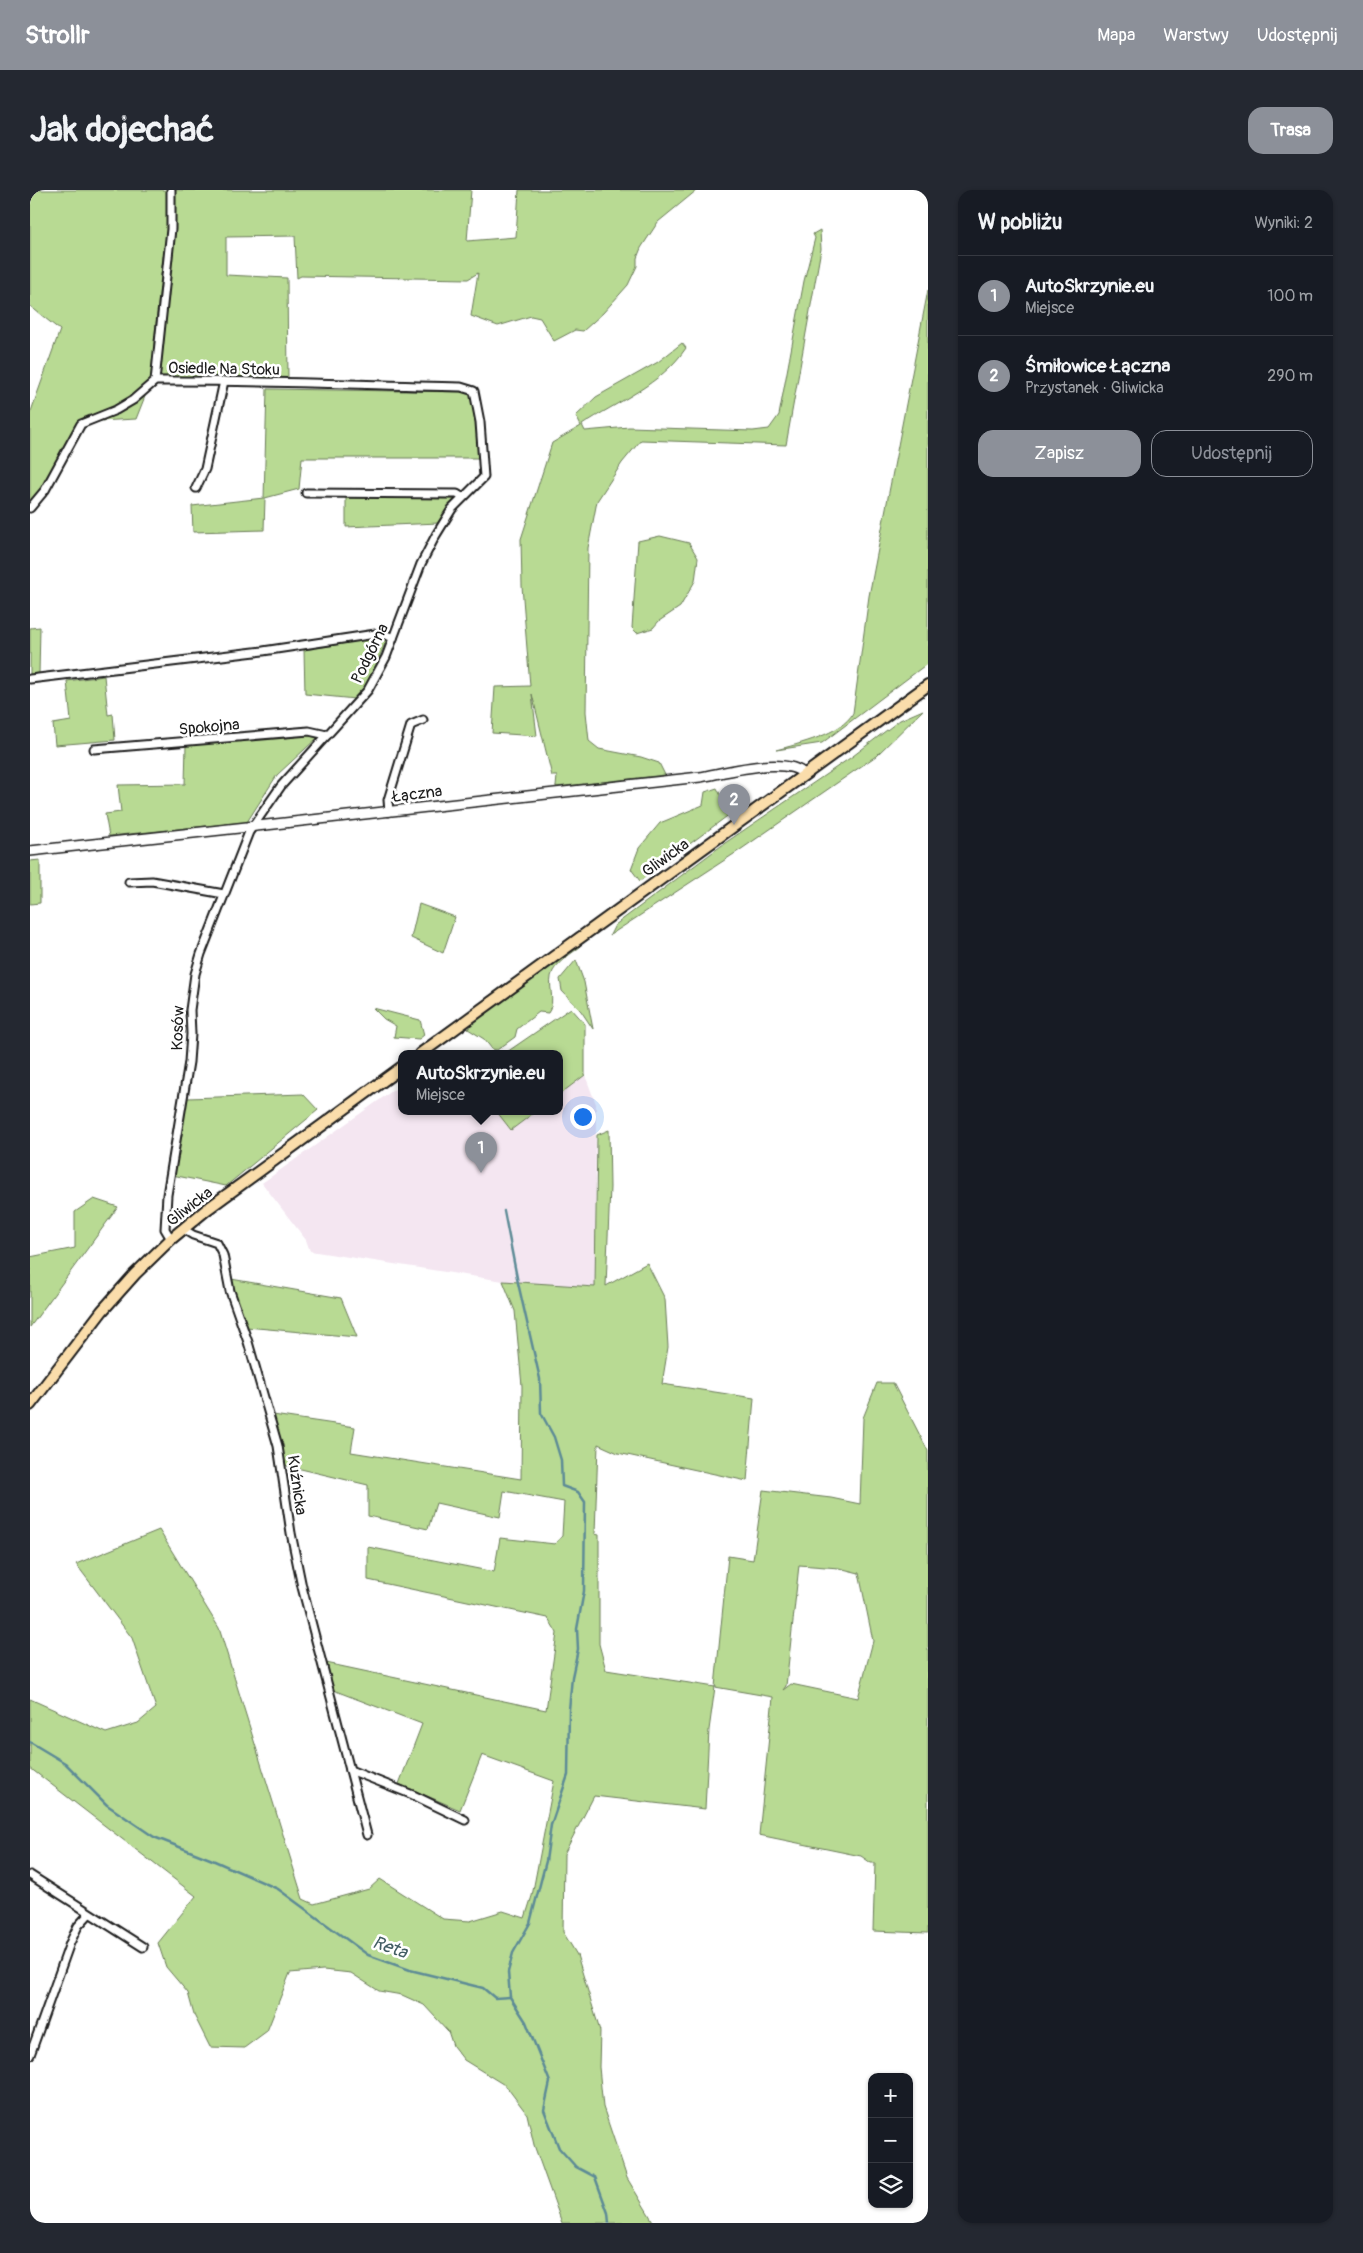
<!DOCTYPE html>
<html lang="pl">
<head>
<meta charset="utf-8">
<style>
  body { margin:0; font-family:Pangolin,sans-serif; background:#242831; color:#f1f3f6 }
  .controls { position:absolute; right:15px; bottom:15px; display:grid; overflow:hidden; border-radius:10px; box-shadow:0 1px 4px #0004 }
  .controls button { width:45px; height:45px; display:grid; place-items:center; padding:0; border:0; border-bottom:1px solid #363941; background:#171b24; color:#f1f3f6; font:25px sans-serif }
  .you { position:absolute; left:552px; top:926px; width:18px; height:18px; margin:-12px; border:4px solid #fff; border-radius:50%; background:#1a73e8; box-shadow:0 0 0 8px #1a73e833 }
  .badge { display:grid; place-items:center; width:32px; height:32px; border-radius:50%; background:#8c9099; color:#fff; font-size:16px; font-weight:700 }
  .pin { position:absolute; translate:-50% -41px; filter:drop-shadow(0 1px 2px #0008) }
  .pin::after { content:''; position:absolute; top:26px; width:18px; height:15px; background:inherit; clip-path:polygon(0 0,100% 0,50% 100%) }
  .popup { position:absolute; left:368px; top:860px; width:165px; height:65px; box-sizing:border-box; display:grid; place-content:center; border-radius:10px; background:#171b24; filter:drop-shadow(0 1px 4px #0005); font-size:16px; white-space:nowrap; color:#9ea1a6 }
  .popup b { font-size:19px; color:#f1f3f6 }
  .popup::after { content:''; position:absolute; left:50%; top:100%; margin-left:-10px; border:10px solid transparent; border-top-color:#171b24 }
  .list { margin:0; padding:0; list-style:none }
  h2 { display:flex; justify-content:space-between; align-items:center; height:65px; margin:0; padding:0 20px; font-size:21px }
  h2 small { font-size:16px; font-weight:400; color:#9ea1a6 }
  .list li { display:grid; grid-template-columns:32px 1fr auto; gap:15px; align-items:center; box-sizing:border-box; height:80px; padding:0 20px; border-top:1px solid #363941 }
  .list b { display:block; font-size:19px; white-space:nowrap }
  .list p { margin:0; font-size:16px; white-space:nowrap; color:#9ea1a6 }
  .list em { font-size:16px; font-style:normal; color:#9ea1a6 }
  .actions { display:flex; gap:10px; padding:15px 20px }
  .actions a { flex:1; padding:11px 0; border:1px solid #8c9099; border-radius:15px; text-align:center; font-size:18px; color:#8c9099 }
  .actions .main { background:#8c9099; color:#fff }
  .icon { flex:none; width:28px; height:28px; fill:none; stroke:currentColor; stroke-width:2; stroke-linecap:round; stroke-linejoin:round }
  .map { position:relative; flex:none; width:898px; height:2033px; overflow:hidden; border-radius:15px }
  header { display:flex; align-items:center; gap:30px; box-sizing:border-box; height:70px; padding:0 25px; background:#8c9099; color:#fff }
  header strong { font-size:24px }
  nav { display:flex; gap:28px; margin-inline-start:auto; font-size:18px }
  .intro { display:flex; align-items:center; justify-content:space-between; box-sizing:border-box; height:120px; padding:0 30px }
  h1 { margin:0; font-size:35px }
  .button { padding:12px 22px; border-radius:15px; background:#8c9099; color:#fff; font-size:18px; font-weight:700 }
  main { display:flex; gap:30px; padding:0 30px }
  aside { flex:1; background:#171b24; border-radius:15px; box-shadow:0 1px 4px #0004 }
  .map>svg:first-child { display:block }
  .built { fill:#f4e6f1 }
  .green { fill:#b8da93; stroke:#6a7b58; fill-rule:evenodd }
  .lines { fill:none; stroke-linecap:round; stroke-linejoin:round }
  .stream { stroke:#5d8b96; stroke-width:2.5 }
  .minor-casing { stroke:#1c1c1c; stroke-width:11 }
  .tertiary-casing { stroke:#1c1c1c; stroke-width:12 }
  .primary-casing { stroke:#1c1c1c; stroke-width:14 }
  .minor { stroke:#fff; stroke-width:7 }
  .tertiary { stroke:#fff; stroke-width:9 }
  .primary { stroke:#faddab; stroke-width:10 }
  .labels { text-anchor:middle; stroke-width:5; stroke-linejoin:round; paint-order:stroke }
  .street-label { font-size:16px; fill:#1c1c1c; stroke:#fff }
  .water-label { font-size:18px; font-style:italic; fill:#425d63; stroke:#fff }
</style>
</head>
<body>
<header>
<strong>Strollr</strong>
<nav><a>Mapa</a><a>Warstwy</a><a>Udostępnij</a></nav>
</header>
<div class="intro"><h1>Jak dojechać</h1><a class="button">Trasa</a></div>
<main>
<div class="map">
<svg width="898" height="2033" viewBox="0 0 898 2033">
  <rect width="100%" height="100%" fill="#fff"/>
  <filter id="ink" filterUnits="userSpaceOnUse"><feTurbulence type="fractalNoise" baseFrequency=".02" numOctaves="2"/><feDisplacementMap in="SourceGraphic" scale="10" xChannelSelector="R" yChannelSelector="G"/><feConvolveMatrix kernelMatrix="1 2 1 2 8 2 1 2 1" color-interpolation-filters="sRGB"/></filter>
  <g filter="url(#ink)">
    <polygon class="built" points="555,885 566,914 565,1097 473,1091 280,1061 276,1050 232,993 372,894 372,922 467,922 481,940 505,922 530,922 530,904"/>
    <g class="green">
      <polygon points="0,0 441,0 437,51 486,47 489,0 667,0 628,32 611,58 607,68 607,76 598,95 573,123 553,141 545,140 524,151 510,128 501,126 468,136 441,126 448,83 438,89 271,86 267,88 265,46 196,47 196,85 257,88 258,190 130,186 142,68 133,66 124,153 125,181 106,229 50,232 25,288 0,312 0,224 30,140 0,116"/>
      <path d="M 790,40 L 791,59 L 756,255 L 611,250 L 592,273 L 567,311 L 558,358 L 556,522 L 559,551 L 569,559 L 611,567 L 629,573 L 635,585 L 526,597 L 527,586 L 522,586 L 502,504 L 507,546 L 462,543 L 465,497 L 500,496 L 492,396 L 491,349 L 522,253 L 551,236 L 546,226 L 566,207 L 628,172 L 652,153 L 656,158 C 631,195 588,211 552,235 L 555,241 L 599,237 L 723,241 L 739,239 L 749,225 L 774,91 L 785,48 L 783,44 Z"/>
      <path d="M 898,100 L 898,473 L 792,553 L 746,560 C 768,554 812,544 823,523 L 839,406 Z"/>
      <polygon points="237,199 436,202 443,208 450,268 272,268 269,299 235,308 234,340 163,342 162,316 234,308"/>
      <polygon points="316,307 426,309 409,333 316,337"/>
      <polygon points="630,346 659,353 668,368 665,391 650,417 629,431 623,438 607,443 602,438 608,351"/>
      <polygon points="10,437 9,484 0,485 0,438"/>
      <polygon points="346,448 356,451 335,501 325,509 275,504 274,460"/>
      <polygon points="74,486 78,525 83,524 85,550 25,555 23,534 41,531 37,491"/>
      <polygon points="893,520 846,566 710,660 580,745 585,735 695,653 823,566 870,530"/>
      <polygon points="277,545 287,548 247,585 217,632 79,646 75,624 91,622 88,595 155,594 156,555"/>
      <polygon points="687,598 700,624 610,691 601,679 609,658 630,633 673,615 675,602"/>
      <polygon points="10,670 10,713 0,714 0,671"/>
      <polygon points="389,714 425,727 413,763 381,748"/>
      <path d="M 549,756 L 550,757 C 542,763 529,771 523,781 C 516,794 527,812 518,823 L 509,822 L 487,839 L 485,847 L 467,860 L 462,859 L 454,849 L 438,839 L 443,833 Z"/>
      <polygon points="546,770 554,792 563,839 551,821 532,801 530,789"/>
      <polygon points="343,818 390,830 394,845 389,849 364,847 366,836 354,829"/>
      <polygon points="541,818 555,834 555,885 530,904 530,864 474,864"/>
      <polygon points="273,904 288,920 196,996 142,985 151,912 158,908"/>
      <polygon points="467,922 505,922 481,940"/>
      <path d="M 579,940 L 580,997 L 576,1096 L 617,1073 L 635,1109 L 638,1157 L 632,1194 L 724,1208 L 717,1291 L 588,1263 L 568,1254 L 565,1344 L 569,1345 L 569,1454 L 576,1480 L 685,1497 L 698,1366 L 723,1370 L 733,1300 L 801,1308 L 830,1314 L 833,1228 L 847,1193 L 863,1193 L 898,1261 L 898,1743 L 843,1741 L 845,1673 L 841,1673 L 831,1666 L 729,1645 L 743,1507 L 685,1497 L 679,1540 L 675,1619 L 564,1606 L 534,1664 L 533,1742 L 547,1765 L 570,1841 L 569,1877 L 573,1917 L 597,1988 L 624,2033 L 532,2033 L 504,1955 L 497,1924 L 476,1896 L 434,1870 L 423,1856 L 418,1841 L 394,1815 L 372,1805 L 349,1801 L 321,1783 L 293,1780 L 260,1783 L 237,1841 L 214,1858 L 180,1857 L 164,1825 L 158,1803 L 136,1777 L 128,1753 L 166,1706 L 0,1578 L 0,1509 L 76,1543 L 108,1533 L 126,1518 L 102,1448 L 46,1374 L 129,1340 L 189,1438 L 273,1709 L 284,1714 L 339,1699 L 350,1689 L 413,1729 L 440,1731 L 473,1721 L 495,1728 L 502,1706 L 524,1591 L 452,1565 L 430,1620 L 369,1594 L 392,1534 L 303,1500 L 296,1473 L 516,1520 L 527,1443 L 518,1428 L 338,1390 L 338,1357 L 464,1382 L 470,1348 L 525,1354 L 532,1346 L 534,1312 L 474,1301 L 470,1327 L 406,1313 L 398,1339 L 338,1326 L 338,1295 L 254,1275 L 243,1225 L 325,1237 L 321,1262 L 491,1289 L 492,1196 L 485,1121 L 473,1091 L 565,1097 L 567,945 ZM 769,1375 L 809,1378 L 829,1383 L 843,1451 L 828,1508 L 761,1494 L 753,1500 L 756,1496 Z"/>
      <polygon points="64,1009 88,1017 0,1137 0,1067 45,1058 45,1022"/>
      <polygon points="201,1089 311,1108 327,1147 216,1137"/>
    </g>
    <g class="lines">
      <g class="stream">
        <polyline points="474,1021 488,1093 510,1189 511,1223 524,1247 531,1270 532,1296 548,1302 555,1312 554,1401 547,1439 548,1459 542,1487 539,1520 538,1585 521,1635 516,1671 500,1733 483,1763 478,1782 480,1807 496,1832 520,1892 514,1920 529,1958 546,1977 565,1987 578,2023 579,2033"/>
        <polyline points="0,1552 35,1573 77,1615 124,1647 180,1669 248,1699 338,1765 380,1780 453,1798 465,1808 480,1807"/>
      </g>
      <defs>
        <g id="minor">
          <polyline points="125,191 141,39 141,0"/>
          <polyline points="166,298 175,279 194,191"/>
          <polyline points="276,303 427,304 432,307"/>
          <path d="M 0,318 L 15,300 L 51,234 L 86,220 L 103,210 L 125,191 C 227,190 329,195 431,197 L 444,201 L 450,232 L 454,287 L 422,319 L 406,345 L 391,374 L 356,467 L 338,500 L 251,596 L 219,642 L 171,764 L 165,784 L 160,820 L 161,844 L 159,872 L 137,1005 L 135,1039 L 141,1049"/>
          <polyline points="0,489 233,461 352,443 363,448"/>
          <polyline points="64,559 279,541 297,545"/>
          <polyline points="359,622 358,610 381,535 393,530"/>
          <polyline points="99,692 122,691 194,704"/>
          <polyline points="153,1039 163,1045 187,1053 193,1065 200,1101 218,1152 248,1256 261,1343 272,1397 337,1645"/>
          <polyline points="320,1580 383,1605 435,1630"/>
          <polyline points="0,1685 113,1757"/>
          <polyline points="0,1865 40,1753 48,1736 59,1724"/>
        </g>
        <path id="tertiary" d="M 0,661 L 670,587 C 694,583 756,565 774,584"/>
        <g id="primary">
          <polyline points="390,864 898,495"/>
          <polyline points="0,1215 72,1121 105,1084 141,1049 176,1020 372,877"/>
        </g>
      </defs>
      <use href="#minor" class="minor-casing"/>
      <use href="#tertiary" class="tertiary-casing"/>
      <use href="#primary" class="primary-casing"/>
      <use href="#minor" class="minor"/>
      <use href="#tertiary" class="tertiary"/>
      <use href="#primary" class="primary"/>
    </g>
  </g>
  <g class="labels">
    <g class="street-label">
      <text transform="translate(194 178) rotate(1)" y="6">Osiedle Na Stoku</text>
      <text transform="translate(339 463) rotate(-64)" y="6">Podgórna</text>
      <text transform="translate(179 536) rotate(-5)" y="6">Spokojna</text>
      <text transform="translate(387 603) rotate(-7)" y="6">Łączna</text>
      <text transform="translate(635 667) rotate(-36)" y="6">Gliwicka</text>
      <text transform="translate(147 838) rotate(-88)" y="6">Kosów</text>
      <text transform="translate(159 1016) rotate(-38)" y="6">Gliwicka</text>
      <text transform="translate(268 1295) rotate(82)" y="6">Kuźnicka</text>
    </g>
    <g class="water-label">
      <text transform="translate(360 1757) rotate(19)" y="6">Reta</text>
    </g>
  </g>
</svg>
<div class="controls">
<button>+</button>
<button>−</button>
<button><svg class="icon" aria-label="layers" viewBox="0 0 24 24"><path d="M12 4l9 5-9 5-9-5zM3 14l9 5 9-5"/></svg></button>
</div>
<div class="you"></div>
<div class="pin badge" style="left:451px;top:983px">1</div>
<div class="popup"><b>AutoSkrzynie.eu</b>Miejsce</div>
<div class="pin badge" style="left:704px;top:635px">2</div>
</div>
<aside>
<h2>W pobliżu<small>Wyniki: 2</small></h2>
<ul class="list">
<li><span class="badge">1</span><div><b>AutoSkrzynie.eu</b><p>Miejsce</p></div><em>100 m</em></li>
<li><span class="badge">2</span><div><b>Śmiłowice Łączna</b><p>Przystanek · Gliwicka</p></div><em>290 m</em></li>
</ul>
<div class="actions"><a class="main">Zapisz</a><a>Udostępnij</a></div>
</aside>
</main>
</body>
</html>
